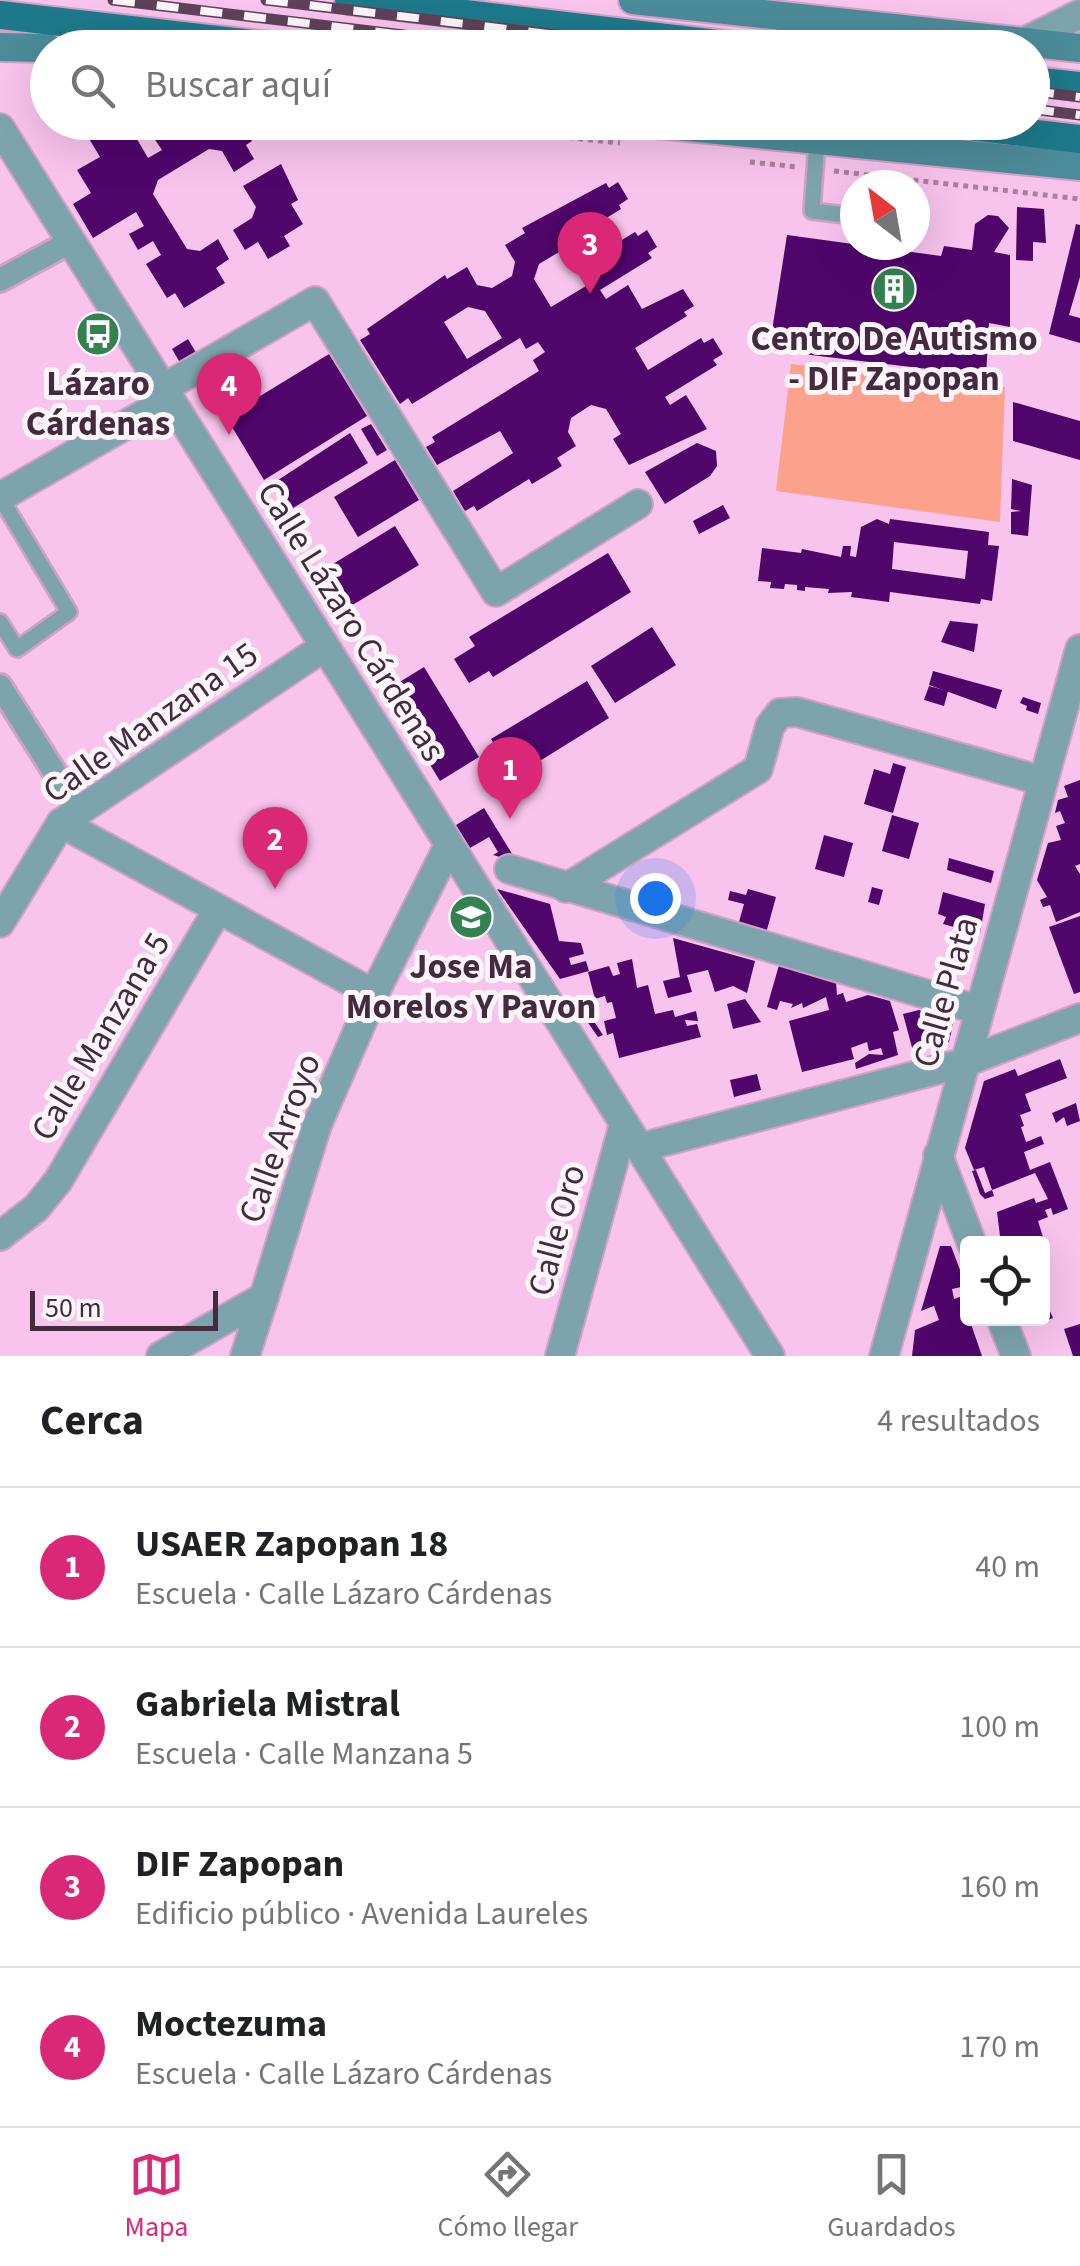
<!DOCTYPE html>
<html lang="es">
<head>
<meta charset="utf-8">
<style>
  body { margin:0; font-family:"Source Sans 3",sans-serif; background:#f6f6f6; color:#202124 }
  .controls { position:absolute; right:30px; bottom:30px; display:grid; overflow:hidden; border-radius:10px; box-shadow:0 10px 40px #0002 }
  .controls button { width:90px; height:90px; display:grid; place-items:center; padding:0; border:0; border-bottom:2px solid #e0e0e0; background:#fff; color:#202124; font:50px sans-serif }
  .compass { position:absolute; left:840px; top:170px; width:90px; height:90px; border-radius:50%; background:#fff; box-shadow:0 10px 40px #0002; rotate:329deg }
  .scale { position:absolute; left:30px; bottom:25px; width:188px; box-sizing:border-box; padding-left:10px; border:5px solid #442a3f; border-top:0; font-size:28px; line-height:35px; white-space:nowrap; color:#442a3f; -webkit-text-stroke:8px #fcf5fa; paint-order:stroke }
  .you { position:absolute; left:655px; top:898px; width:35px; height:35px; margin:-25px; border:8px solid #fff; border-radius:50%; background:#1a73e8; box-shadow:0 0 0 15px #1a73e833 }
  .badge { display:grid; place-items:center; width:65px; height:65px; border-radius:50%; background:#db2777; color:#fff; font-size:32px; font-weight:700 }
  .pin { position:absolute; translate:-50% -82px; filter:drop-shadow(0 2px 5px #0008) }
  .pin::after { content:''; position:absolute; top:52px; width:35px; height:30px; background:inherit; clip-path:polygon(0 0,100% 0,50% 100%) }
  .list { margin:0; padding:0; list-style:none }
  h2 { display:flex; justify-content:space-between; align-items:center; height:130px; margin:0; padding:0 40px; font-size:42px }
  h2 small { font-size:32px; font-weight:400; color:#757577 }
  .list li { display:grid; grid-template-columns:65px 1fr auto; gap:30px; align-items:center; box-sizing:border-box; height:160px; padding:0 40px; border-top:2px solid #e0e0e0 }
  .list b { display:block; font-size:38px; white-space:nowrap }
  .list p { margin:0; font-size:32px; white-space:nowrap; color:#757577 }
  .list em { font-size:32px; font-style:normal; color:#757577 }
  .icon { flex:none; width:55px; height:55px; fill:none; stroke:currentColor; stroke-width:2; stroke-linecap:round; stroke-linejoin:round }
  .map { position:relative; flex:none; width:1080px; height:1356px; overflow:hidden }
  .search { position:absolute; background:#fff; box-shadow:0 10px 40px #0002; left:30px; right:30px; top:30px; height:110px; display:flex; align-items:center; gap:25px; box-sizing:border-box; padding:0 35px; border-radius:55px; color:#757577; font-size:38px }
  .sheet { height:770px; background:#fff }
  nav { display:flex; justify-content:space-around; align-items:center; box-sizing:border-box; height:140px; border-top:2px solid #e0e0e0; background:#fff; font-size:28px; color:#757577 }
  nav a { display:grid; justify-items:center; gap:5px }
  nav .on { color:#db2777 }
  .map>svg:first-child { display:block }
  .green { fill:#fba18c }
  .building { fill:#50056b; fill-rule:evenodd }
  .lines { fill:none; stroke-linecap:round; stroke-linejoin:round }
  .service-casing { stroke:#d0a1c7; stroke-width:20 }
  .pedestrian-casing { stroke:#d0a1c7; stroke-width:28 }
  .minor-casing { stroke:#d0a1c7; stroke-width:32 }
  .tertiary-casing { stroke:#d0a1c7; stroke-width:32 }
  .secondary-casing { stroke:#d0a1c7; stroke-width:32 }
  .primary-casing { stroke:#d0a1c7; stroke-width:32 }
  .path { stroke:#aa80a1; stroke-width:5; stroke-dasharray:5 5; stroke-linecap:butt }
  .service { stroke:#7da4ae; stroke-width:15 }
  .pedestrian { stroke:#7da4ae; stroke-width:22 }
  .minor { stroke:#7da4ae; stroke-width:28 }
  .tertiary { stroke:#7da4ae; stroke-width:28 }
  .secondary { stroke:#4c8b99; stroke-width:28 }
  .primary { stroke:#1d798a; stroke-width:28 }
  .rail-casing { stroke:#5f4159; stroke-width:11 }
  .rail { stroke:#fcf5fa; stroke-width:8; stroke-dasharray:22; stroke-linecap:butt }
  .labels { text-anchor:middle; stroke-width:10; stroke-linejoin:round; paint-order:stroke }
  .poi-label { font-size:35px; font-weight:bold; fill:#442a3f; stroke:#fcf5fa }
  .street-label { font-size:35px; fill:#442a3f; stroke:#fcf5fa }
</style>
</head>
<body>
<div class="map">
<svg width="1080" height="1356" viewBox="0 0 1080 1356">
  <rect width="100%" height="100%" fill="#f8c3ed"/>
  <polygon class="green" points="791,364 1005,387 1000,522 776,491"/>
  <g class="building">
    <polygon points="113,122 127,122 148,158 162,150 143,122 248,122 252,129 247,132 252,141 246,145 254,159 234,172 222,151 209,149 158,180 153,194 187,249 200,251 218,239 229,259 216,268 225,283 184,308 175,293 167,298 146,264 161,255 153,241 138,250 129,234 144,226 136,212 93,238 73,204 91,193 77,170 100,157 88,137"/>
    <polygon points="281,164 298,200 291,204 303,224 284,236 290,246 268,259 258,242 245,250 233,230 252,218 256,207 243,186"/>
    <path d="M 618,182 L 628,199 L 619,205 L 621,209 L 569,241 L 582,264 L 635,232 L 638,236 L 647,230 L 657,247 L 648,253 L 652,258 L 600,290 L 606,299 L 628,285 L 642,309 L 683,289 L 694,306 L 684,312 L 687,316 L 635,348 L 648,370 L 701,338 L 704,343 L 713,338 L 723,354 L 713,360 L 717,365 L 665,397 L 670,405 L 686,395 L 707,429 L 629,465 L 613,439 L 621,434 L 606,409 L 591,405 L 571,418 L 568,432 L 576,446 L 557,458 L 562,466 L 532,484 L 529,479 L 477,511 L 474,506 L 465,511 L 453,491 L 513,453 L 500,431 L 437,465 L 426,447 L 435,442 L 432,437 L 539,371 L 533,360 L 545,352 L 538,342 L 526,349 L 520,338 L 412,404 L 408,398 L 400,404 L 360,340 L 370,334 L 367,329 L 445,275 L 447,279 L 467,267 L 477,285 L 492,288 L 512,276 L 515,262 L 505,245 L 525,233 L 522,228 L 606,183 L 609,188 ZM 564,249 L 586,286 L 551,307 L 534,279 L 539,264 ZM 468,307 L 485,311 L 502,338 L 467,359 L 444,322 Z"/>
    <polygon points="1017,207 1044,209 1046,243 1033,242 1033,261 1016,260"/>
    <polygon points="988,215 998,216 1009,228 994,252 1010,255 1010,327 989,323 986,376 769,350 787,235 941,256 944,246 972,250 975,224"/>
    <polygon points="1076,224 1080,225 1080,277 1069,315 1080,318 1080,343 1049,334"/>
    <polygon points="188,339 198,356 182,366 172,349"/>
    <polygon points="329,354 367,416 264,480 226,417"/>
    <polygon points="1013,402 1080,421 1080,460 1013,441"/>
    <polygon points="371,424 387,450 377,456 361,429"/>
    <polygon points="350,433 368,463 288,511 272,484"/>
    <polygon points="697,443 716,451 717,466 710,476 665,504 645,472"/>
    <polygon points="395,460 419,500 358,537 334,497"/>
    <polygon points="1012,479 1032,485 1028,536 1011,534 1011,512 1021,511 1011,509"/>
    <polygon points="723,505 730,518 699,534 693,521"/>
    <path d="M 877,519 L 889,524 L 890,519 L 989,532 L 988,545 L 999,546 L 992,601 L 981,599 L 980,604 L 890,592 L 889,602 L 851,597 L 852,592 L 828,593 L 829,589 L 805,587 L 805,591 L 797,590 L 797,585 L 785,584 L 784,589 L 770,588 L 771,582 L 758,581 L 762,548 L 801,553 L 802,549 L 841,557 L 843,546 L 851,546 L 850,556 L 856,557 L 861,527 ZM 894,542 L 968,551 L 965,579 L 892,569 Z"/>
    <polygon points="395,526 419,565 339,613 315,575"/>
    <polygon points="608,553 631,592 493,677 489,671 469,683 454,659 475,646 469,637"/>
    <polygon points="950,621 978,624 974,652 941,642"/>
    <polygon points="652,627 676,665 615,703 591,666"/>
    <polygon points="424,667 479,757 440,781 385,691"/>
    <polygon points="933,671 1002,690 996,709 929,685"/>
    <polygon points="587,681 609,718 514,777 491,739"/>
    <polygon points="929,686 948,691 944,706 924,700"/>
    <polygon points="1023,697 1041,703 1038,714 1026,710 1027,706 1020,703"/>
    <polygon points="893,763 906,767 893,813 864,804 874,769 890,774"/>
    <polygon points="1080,780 1080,864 1075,866 1080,874 1080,912 1056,922 1050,905 1043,907 1040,900 1047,897 1037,880 1048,843 1061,840 1056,826 1065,823 1060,811 1055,813 1058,800 1068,797 1064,786"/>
    <polygon points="484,808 517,862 493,855 498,852 489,837 470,848 456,825"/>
    <polygon points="892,815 919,823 909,859 882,851"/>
    <polygon points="824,835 853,843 844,877 815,869"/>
    <polygon points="949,858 994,871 991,883 947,870"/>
    <polygon points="872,887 883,890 879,905 868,902"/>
    <polygon points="497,889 550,904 559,941 581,943 584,954 569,958 571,965 586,961 589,971 560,979"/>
    <polygon points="748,889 776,897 765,937 737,929 744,904 728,900 730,891 746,895"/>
    <polygon points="943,892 985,904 980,934 943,924 946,917 938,914"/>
    <polygon points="1080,916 1080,992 1074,994 1049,927"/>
    <polygon points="673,938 755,961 747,993 733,986 715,992 708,970 687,975 692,992 668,998 663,981 680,977"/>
    <polygon points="632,959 637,988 648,985 655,1014 673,1010 675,1017 696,1011 698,1021 685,1020 687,1026 697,1024 701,1037 619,1058 613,1033 607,1035 604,1021 616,1018 612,1002 607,1003 605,996 595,999 588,972 609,966 613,976 620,974 617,963"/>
    <polygon points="779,965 836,982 837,995 843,993 846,1002 868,995 890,1001 899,1030 893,1032 898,1055 856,1069 855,1063 869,1054 883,1055 881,1048 869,1051 867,1042 851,1048 854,1059 802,1072 789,1021 829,1010 826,997 803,1008 802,1003 791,1008 793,1004 780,1001 777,1010 767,1007"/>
    <polygon points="745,999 761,1022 733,1029 727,1004"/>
    <polygon points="581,1002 603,1035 598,1037 575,1004"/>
    <polygon points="919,1010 954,1020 949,1042 913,1051 903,1014"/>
    <polygon points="1060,1059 1067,1078 1025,1094 1031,1111 1020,1115 1024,1126 1021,1127 1026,1142 1041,1136 1044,1144 1024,1152 1030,1170 1050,1162 1068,1209 1053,1215 1051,1208 1045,1210 1048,1217 1038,1221 1043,1237 1025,1244 1001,1244 997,1212 1034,1198 1036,1203 1048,1199 1035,1173 992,1190 994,1196 985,1199 980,1194 972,1171 976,1170 985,1193 992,1190 984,1167 974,1170 965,1148 984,1081 1015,1069 1018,1076"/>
    <polygon points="757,1074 761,1090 734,1097 730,1080"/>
    <polygon points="1076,1103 1080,1121 1067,1126 1064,1117 1056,1123 1052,1113"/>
    <polygon points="940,1246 951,1246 966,1286 952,1289 954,1299 968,1294 968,1318 984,1318 971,1324 982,1356 912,1356 915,1330 939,1320 934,1306 921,1311"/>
    <polygon points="1042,1293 1053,1318 1033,1326 1030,1318 1042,1318"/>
    <polygon points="1080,1324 1080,1356 1073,1356 1064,1329"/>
  </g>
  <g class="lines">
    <defs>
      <g id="service">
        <polyline points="817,142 812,211 855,216"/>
        <polyline points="0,497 69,612 17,649 0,622"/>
      </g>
      <g id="pedestrian">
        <polyline points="0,280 70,242"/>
        <polyline points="0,686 79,811"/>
      </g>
      <g id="minor">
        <polyline points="0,128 770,1356"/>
        <polyline points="162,389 315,301 496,592 638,504"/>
        <polyline points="0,497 169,400"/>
        <polyline points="61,823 374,994"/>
        <polyline points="509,869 979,1010"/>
        <polyline points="566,888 758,769 770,726 780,713 797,712 1043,781"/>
        <polyline points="0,923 61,823 324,647"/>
        <polyline points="639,1148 963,1063 1080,1018"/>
        <polyline points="938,1155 972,1244"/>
        <polyline points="0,1236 36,1208 58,1181 217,911"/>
        <polyline points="1001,1318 1016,1356"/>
        <polyline points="161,1356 264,1297 317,1125 374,994 449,845"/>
        <polyline points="245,1356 264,1297"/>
        <polyline points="560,1356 624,1124"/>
        <polyline points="884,1356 1080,649"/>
      </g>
      <polyline id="tertiary" points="1026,41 1080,14"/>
      <g id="secondary">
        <polyline points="633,0 1080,48"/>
        <polyline points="0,47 48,48"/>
        <polyline points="637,122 1080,166"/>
      </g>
      <g id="primary">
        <polyline points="349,0 750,48"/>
        <polyline points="0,15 288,48"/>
        <polyline points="1032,81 1080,86"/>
        <polyline points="935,122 1080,139"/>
      </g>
    </defs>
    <use href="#service" class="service-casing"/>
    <use href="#pedestrian" class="pedestrian-casing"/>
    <use href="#minor" class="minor-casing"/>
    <use href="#tertiary" class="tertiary-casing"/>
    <use href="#secondary" class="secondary-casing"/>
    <use href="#primary" class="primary-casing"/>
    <g class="path">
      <polyline points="419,122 620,143"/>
      <polyline points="750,162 798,167"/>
      <polyline points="834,171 1080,199"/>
    </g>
    <use href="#service" class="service"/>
    <use href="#pedestrian" class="pedestrian"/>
    <use href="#minor" class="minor"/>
    <use href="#tertiary" class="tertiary"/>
    <use href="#secondary" class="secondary"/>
    <use href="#primary" class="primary"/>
    <defs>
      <g id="rail">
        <polyline points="113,0 512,48"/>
        <polyline points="266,0 665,48"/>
        <polyline points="1032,91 1080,97"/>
        <polyline points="1032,109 1080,115"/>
      </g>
    </defs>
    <use href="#rail" class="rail-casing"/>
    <use href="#rail" class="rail"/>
  </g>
  <defs>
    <symbol id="building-disc" viewBox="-11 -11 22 22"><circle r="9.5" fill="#338252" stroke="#fcf5fa"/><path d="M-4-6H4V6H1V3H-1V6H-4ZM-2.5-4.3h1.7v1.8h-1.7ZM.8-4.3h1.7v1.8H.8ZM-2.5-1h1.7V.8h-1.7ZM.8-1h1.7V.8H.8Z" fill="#fff"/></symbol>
    <symbol id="bus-disc" viewBox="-11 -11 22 22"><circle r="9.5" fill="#338252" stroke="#fcf5fa"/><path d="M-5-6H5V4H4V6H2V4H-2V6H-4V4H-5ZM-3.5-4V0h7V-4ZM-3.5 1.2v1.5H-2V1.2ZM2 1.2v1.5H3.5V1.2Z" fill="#fff"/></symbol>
    <symbol id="school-disc" viewBox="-11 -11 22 22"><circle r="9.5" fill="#338252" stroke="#fcf5fa"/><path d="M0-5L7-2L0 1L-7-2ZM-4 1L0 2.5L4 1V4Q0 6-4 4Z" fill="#fff"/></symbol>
  </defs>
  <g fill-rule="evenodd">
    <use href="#building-disc" x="869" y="264" width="50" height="50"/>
    <use href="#bus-disc" x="73" y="309" width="50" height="50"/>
    <use href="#school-disc" x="446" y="892" width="50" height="50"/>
  </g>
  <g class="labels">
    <g class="poi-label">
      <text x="894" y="350">Centro De Autismo<tspan x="894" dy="40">- DIF Zapopan</tspan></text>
      <text x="98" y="395">Lázaro<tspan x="98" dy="40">Cárdenas</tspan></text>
      <text x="471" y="978">Jose Ma<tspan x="471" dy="40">Morelos Y Pavon</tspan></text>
    </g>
    <g class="street-label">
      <text transform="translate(352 621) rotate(58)" y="12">Calle Lázaro Cárdenas</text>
      <text transform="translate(150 722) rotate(-35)" y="12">Calle Manzana 15</text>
      <text transform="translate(945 992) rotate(-74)" y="12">Calle Plata</text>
      <text transform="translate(100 1036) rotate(-59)" y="12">Calle Manzana 5</text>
      <text transform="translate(279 1138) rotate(-70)" y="12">Calle Arroyo</text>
      <text transform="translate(556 1230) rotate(-75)" y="12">Calle Oro</text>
    </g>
  </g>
</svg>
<div class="controls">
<button><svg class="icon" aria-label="locate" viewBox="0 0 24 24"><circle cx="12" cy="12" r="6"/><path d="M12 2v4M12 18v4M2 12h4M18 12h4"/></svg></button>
</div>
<svg class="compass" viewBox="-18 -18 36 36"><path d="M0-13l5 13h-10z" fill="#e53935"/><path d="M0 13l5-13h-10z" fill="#757577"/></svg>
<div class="scale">50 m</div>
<div class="you"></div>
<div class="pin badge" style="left:510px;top:819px">1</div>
<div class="pin badge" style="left:275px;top:889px">2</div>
<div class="pin badge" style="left:590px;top:294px">3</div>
<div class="pin badge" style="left:229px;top:435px">4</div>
<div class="search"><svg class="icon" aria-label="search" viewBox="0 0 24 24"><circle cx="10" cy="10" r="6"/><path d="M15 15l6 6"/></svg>Buscar aquí</div>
</div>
<section class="sheet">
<h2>Cerca<small>4 resultados</small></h2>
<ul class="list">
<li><span class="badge">1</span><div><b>USAER Zapopan 18</b><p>Escuela · Calle Lázaro Cárdenas</p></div><em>40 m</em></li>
<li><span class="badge">2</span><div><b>Gabriela Mistral</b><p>Escuela · Calle Manzana 5</p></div><em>100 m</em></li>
<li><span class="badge">3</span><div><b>DIF Zapopan</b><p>Edificio público · Avenida Laureles</p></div><em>160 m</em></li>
<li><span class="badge">4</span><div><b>Moctezuma</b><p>Escuela · Calle Lázaro Cárdenas</p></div><em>170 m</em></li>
</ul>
</section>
<nav>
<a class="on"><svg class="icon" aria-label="map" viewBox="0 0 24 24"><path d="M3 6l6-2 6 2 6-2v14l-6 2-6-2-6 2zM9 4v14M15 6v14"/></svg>Mapa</a>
<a><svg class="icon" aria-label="directions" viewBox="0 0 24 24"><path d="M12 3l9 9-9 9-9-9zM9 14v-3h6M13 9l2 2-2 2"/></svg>Cómo llegar</a>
<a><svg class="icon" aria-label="saved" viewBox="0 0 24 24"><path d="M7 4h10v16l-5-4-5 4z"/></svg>Guardados</a>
</nav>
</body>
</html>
